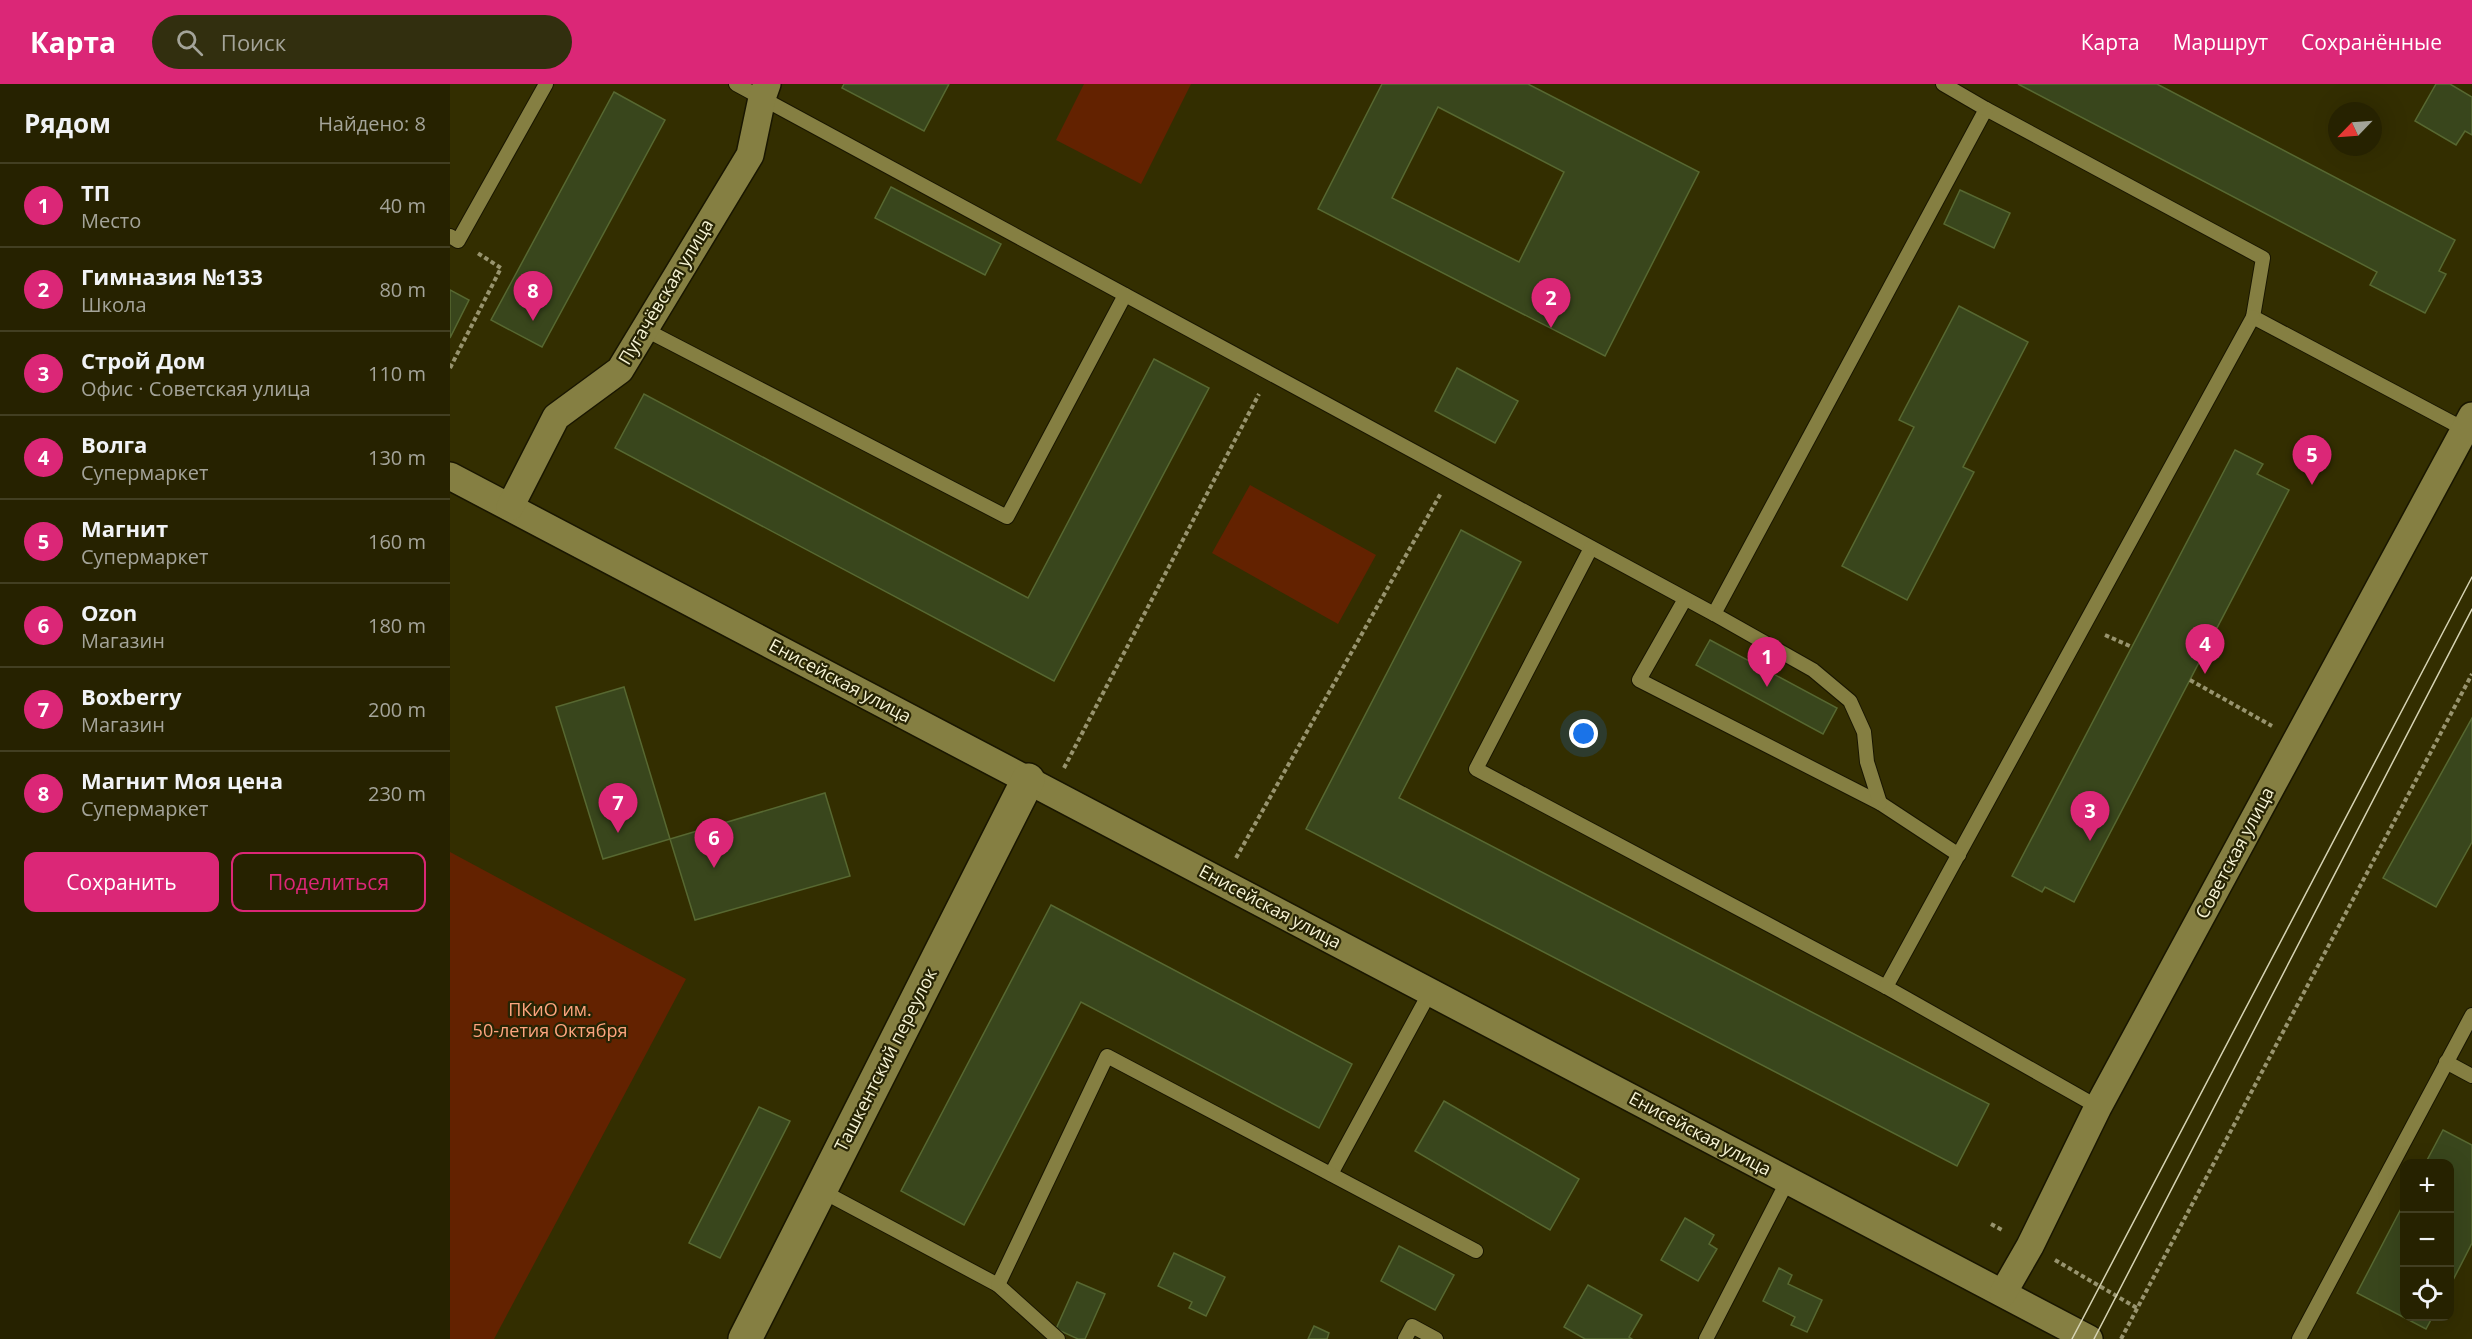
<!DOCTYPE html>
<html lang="ru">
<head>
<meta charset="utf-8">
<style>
  body { margin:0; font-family:"Open Sans",sans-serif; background:#322f0f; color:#f1f3f6 }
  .controls { position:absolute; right:18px; bottom:18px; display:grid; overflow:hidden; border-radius:12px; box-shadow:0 6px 24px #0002 }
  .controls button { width:54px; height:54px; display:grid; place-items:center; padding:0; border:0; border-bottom:2px solid #423f22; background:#262200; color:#f1f3f6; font:30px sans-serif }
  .compass { position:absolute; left:1878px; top:18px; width:54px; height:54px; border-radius:50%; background:#262200; box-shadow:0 6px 24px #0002; rotate:245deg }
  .you { position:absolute; left:1134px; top:650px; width:21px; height:21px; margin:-15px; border:4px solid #fff; border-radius:50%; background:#1a73e8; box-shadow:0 0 0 9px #1a73e833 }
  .badge { display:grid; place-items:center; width:39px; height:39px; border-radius:50%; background:#db2777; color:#fff; font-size:20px; font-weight:700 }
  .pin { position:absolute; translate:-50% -50px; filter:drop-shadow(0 2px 3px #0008) }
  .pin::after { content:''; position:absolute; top:32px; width:21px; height:18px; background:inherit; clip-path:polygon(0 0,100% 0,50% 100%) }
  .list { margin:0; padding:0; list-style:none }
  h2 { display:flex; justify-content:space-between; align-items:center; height:78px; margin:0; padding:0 24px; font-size:26px }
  h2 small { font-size:20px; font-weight:400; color:#a4a499 }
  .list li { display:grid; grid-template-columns:39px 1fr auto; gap:18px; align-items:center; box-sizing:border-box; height:84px; padding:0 24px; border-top:2px solid #423f22 }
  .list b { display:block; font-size:22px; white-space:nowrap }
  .list p { margin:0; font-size:20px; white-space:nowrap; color:#a4a499 }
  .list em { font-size:20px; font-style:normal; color:#a4a499 }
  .actions { display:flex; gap:12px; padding:18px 24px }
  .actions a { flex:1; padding:14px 0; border:2px solid #db2777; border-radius:12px; text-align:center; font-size:21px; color:#db2777 }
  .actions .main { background:#db2777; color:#fff }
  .icon { flex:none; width:33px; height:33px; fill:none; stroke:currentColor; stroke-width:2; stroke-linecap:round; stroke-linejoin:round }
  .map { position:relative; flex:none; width:2022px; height:1255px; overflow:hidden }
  header { display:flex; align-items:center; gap:36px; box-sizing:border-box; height:84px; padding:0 30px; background:#db2777; color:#fff }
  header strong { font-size:28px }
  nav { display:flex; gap:33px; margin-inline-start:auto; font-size:21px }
  .search { width:420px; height:54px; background:#322f0f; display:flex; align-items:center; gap:15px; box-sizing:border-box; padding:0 21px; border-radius:33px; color:#a4a499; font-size:22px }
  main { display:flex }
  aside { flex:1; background:#262200 }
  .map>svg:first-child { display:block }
  .green { fill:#632200 }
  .building { fill:#39461c; stroke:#576831; stroke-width:1.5; fill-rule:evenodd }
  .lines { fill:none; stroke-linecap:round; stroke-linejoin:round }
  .service-casing { stroke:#191600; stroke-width:16 }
  .minor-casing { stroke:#191600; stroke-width:30 }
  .tertiary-casing { stroke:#191600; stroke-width:36 }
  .path { stroke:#98946e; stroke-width:4; stroke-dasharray:4.5 3; stroke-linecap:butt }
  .service { stroke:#857f42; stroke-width:14 }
  .minor { stroke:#857f42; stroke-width:27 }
  .tertiary { stroke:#857f42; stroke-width:33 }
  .tram { stroke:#d6d3b2; stroke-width:1.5 }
  .labels { text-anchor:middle; stroke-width:4.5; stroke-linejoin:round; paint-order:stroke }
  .street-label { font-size:18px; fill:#f7f4d5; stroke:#272404 }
  .park-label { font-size:18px; fill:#fea57f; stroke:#272404 }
</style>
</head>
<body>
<header>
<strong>Карта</strong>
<div class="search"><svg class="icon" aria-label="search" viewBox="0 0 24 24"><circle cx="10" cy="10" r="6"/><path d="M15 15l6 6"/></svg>Поиск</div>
<nav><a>Карта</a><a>Маршрут</a><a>Сохранённые</a></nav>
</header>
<main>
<aside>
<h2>Рядом<small>Найдено: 8</small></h2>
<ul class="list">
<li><span class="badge">1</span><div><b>ТП</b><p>Место</p></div><em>40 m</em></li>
<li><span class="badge">2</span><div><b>Гимназия №133</b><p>Школа</p></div><em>80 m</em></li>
<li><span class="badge">3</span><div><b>Строй Дом</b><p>Офис · Советская улица</p></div><em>110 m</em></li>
<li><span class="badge">4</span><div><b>Волга</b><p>Супермаркет</p></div><em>130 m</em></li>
<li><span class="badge">5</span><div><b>Магнит</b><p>Супермаркет</p></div><em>160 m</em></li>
<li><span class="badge">6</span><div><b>Ozon</b><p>Магазин</p></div><em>180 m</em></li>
<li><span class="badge">7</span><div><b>Boxberry</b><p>Магазин</p></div><em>200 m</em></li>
<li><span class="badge">8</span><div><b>Магнит Моя цена</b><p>Супермаркет</p></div><em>230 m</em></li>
</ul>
<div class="actions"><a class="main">Сохранить</a><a>Поделиться</a></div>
</aside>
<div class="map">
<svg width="2022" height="1255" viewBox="0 0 2022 1255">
  <rect width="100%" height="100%" fill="#332e00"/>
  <g class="green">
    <polygon points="634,0 741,0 691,100 606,56"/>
    <polygon points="800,401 926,471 888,540 762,469"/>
    <polygon points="0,768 236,895 44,1255 0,1255"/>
  </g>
  <g class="building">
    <polygon points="394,0 499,0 474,47 392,4"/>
    <path d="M 932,0 L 1078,0 L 1249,88 L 1155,272 L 868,125 ZM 988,23 L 1114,88 L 1069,178 L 942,114 Z"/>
    <polygon points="1568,0 1707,0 2005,156 1989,187 1996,190 1975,229 1920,201 1927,188"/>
    <polygon points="1986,0 2000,0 2022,13 2022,51 2015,47 2006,61 1965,37"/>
    <polygon points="164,8 215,36 92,263 41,236"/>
    <polygon points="441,103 551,160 535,191 425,134"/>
    <polygon points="1510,106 1560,129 1544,164 1494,140"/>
    <polygon points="0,206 19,216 0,254"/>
    <polygon points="1509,222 1578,258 1513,383 1524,388 1457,516 1392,482 1464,343 1449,336"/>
    <polygon points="704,275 759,304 604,597 165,364 194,310 578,514"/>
    <polygon points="1007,284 1068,317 1045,359 985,327"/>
    <polygon points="1785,366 1813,380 1807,390 1839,406 1624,818 1595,803 1592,808 1562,792"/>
    <polygon points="1011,446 1071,478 949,714 1539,1020 1507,1082 856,745"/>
    <polygon points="1260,556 1387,624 1373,650 1246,581"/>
    <polygon points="174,603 220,755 153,775 106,623"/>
    <polygon points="2022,634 2022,758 1986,823 1933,794"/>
    <polygon points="375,709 400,792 245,836 220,755"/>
    <polygon points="601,821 902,980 869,1044 631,918 514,1141 451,1107"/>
    <polygon points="994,1017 1129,1095 1100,1146 965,1067"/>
    <polygon points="309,1023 340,1037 270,1174 239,1159"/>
    <polygon points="1993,1046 2022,1061 2022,1159 2000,1202 2000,1080 1975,1080"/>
    <polygon points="1954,1119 1954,1232 1983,1232 1976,1245 1907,1209"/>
    <polygon points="1235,1134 1264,1151 1259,1160 1267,1165 1248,1197 1211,1176"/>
    <polygon points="949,1162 1004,1191 985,1226 931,1197"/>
    <polygon points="724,1169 775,1193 756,1232 739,1224 742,1218 708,1202"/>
    <polygon points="1329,1184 1342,1191 1338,1200 1372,1216 1357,1248 1341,1241 1345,1233 1313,1217"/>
    <polygon points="627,1198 655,1210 635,1255 628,1255 606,1245"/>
    <polygon points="1138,1201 1192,1231 1179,1253 1182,1255 1135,1255 1114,1243"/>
    <polygon points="864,1242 879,1249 877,1255 858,1255"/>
  </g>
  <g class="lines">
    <defs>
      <g id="service">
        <polyline points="286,0 1264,530 1536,25 1813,174 1803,233 2014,345"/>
        <polyline points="1493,0 1536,25"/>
        <polyline points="0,152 8,157 96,0"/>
        <polyline points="194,245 557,433 675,211"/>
        <polyline points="1141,464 1026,685 1436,903 1648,1023"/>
        <polyline points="1235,515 1189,596 1430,719 1509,771"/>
        <polyline points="1264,530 1363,586 1400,617 1414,648 1417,678 1430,719"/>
        <polyline points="1436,903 1803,233"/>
        <polyline points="1996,978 2022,992"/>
        <polyline points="881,1090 980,908"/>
        <polyline points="370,1106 548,1201 657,972 1026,1167"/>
        <polyline points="548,1201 608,1255"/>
        <polyline points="955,1255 962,1242 986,1255"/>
        <polyline points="1256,1255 1338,1096"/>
        <polyline points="1849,1255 2022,931"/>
      </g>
      <g id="minor">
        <polyline points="0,392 1639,1255"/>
        <polyline points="60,423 106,333 170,286 300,71 312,14 317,0"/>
        <polyline points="1553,1209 1580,1162 1648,1023 2022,332"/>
      </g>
      <polyline id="tertiary" points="295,1255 578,696"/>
    </defs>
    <use href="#service" class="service-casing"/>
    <use href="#minor" class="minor-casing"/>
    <use href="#tertiary" class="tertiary-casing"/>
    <g class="path">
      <polyline points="0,284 51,184 26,168"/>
      <polyline points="1655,551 1682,563"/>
      <polyline points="1740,596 1822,642"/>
      <polyline points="614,684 809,310"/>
      <polyline points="786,774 991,409"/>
      <polyline points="1541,1140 1554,1147"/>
      <polyline points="1605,1176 1687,1224"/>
      <polyline points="1671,1255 2022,590"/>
    </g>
    <use href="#service" class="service"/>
    <use href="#minor" class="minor"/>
    <use href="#tertiary" class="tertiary"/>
    <g class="tram">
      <polyline points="1622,1255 2022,493"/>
      <polyline points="1644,1255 2022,525"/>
    </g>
  </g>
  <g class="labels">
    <g class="street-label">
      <text transform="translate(216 208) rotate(-59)" y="6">Пугачёвская улица</text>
      <text transform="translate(390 597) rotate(28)" y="6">Енисейская улица</text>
      <text transform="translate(1785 769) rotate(-62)" y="6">Советская улица</text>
      <text transform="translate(820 823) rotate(28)" y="6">Енисейская улица</text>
      <text transform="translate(436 976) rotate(-63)" y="6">Ташкентский переулок</text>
      <text transform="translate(1250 1050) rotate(28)" y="6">Енисейская улица</text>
    </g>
    <g class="park-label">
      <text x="100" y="932">ПКиО им.<tspan x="100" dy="21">50-летия Октября</tspan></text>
    </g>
  </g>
</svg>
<div class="controls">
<button>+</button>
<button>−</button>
<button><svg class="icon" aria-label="locate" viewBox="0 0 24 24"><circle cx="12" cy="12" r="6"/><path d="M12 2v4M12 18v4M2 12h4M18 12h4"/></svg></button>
</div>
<svg class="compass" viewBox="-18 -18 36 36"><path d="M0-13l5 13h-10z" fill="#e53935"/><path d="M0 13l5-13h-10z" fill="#a4a499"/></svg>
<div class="you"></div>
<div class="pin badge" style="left:1317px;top:603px">1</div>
<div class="pin badge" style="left:1101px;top:244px">2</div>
<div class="pin badge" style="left:1640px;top:757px">3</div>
<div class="pin badge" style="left:1755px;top:590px">4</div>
<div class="pin badge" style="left:1862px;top:401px">5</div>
<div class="pin badge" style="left:264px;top:784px">6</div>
<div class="pin badge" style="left:168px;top:749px">7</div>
<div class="pin badge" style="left:83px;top:237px">8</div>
</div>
</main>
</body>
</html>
